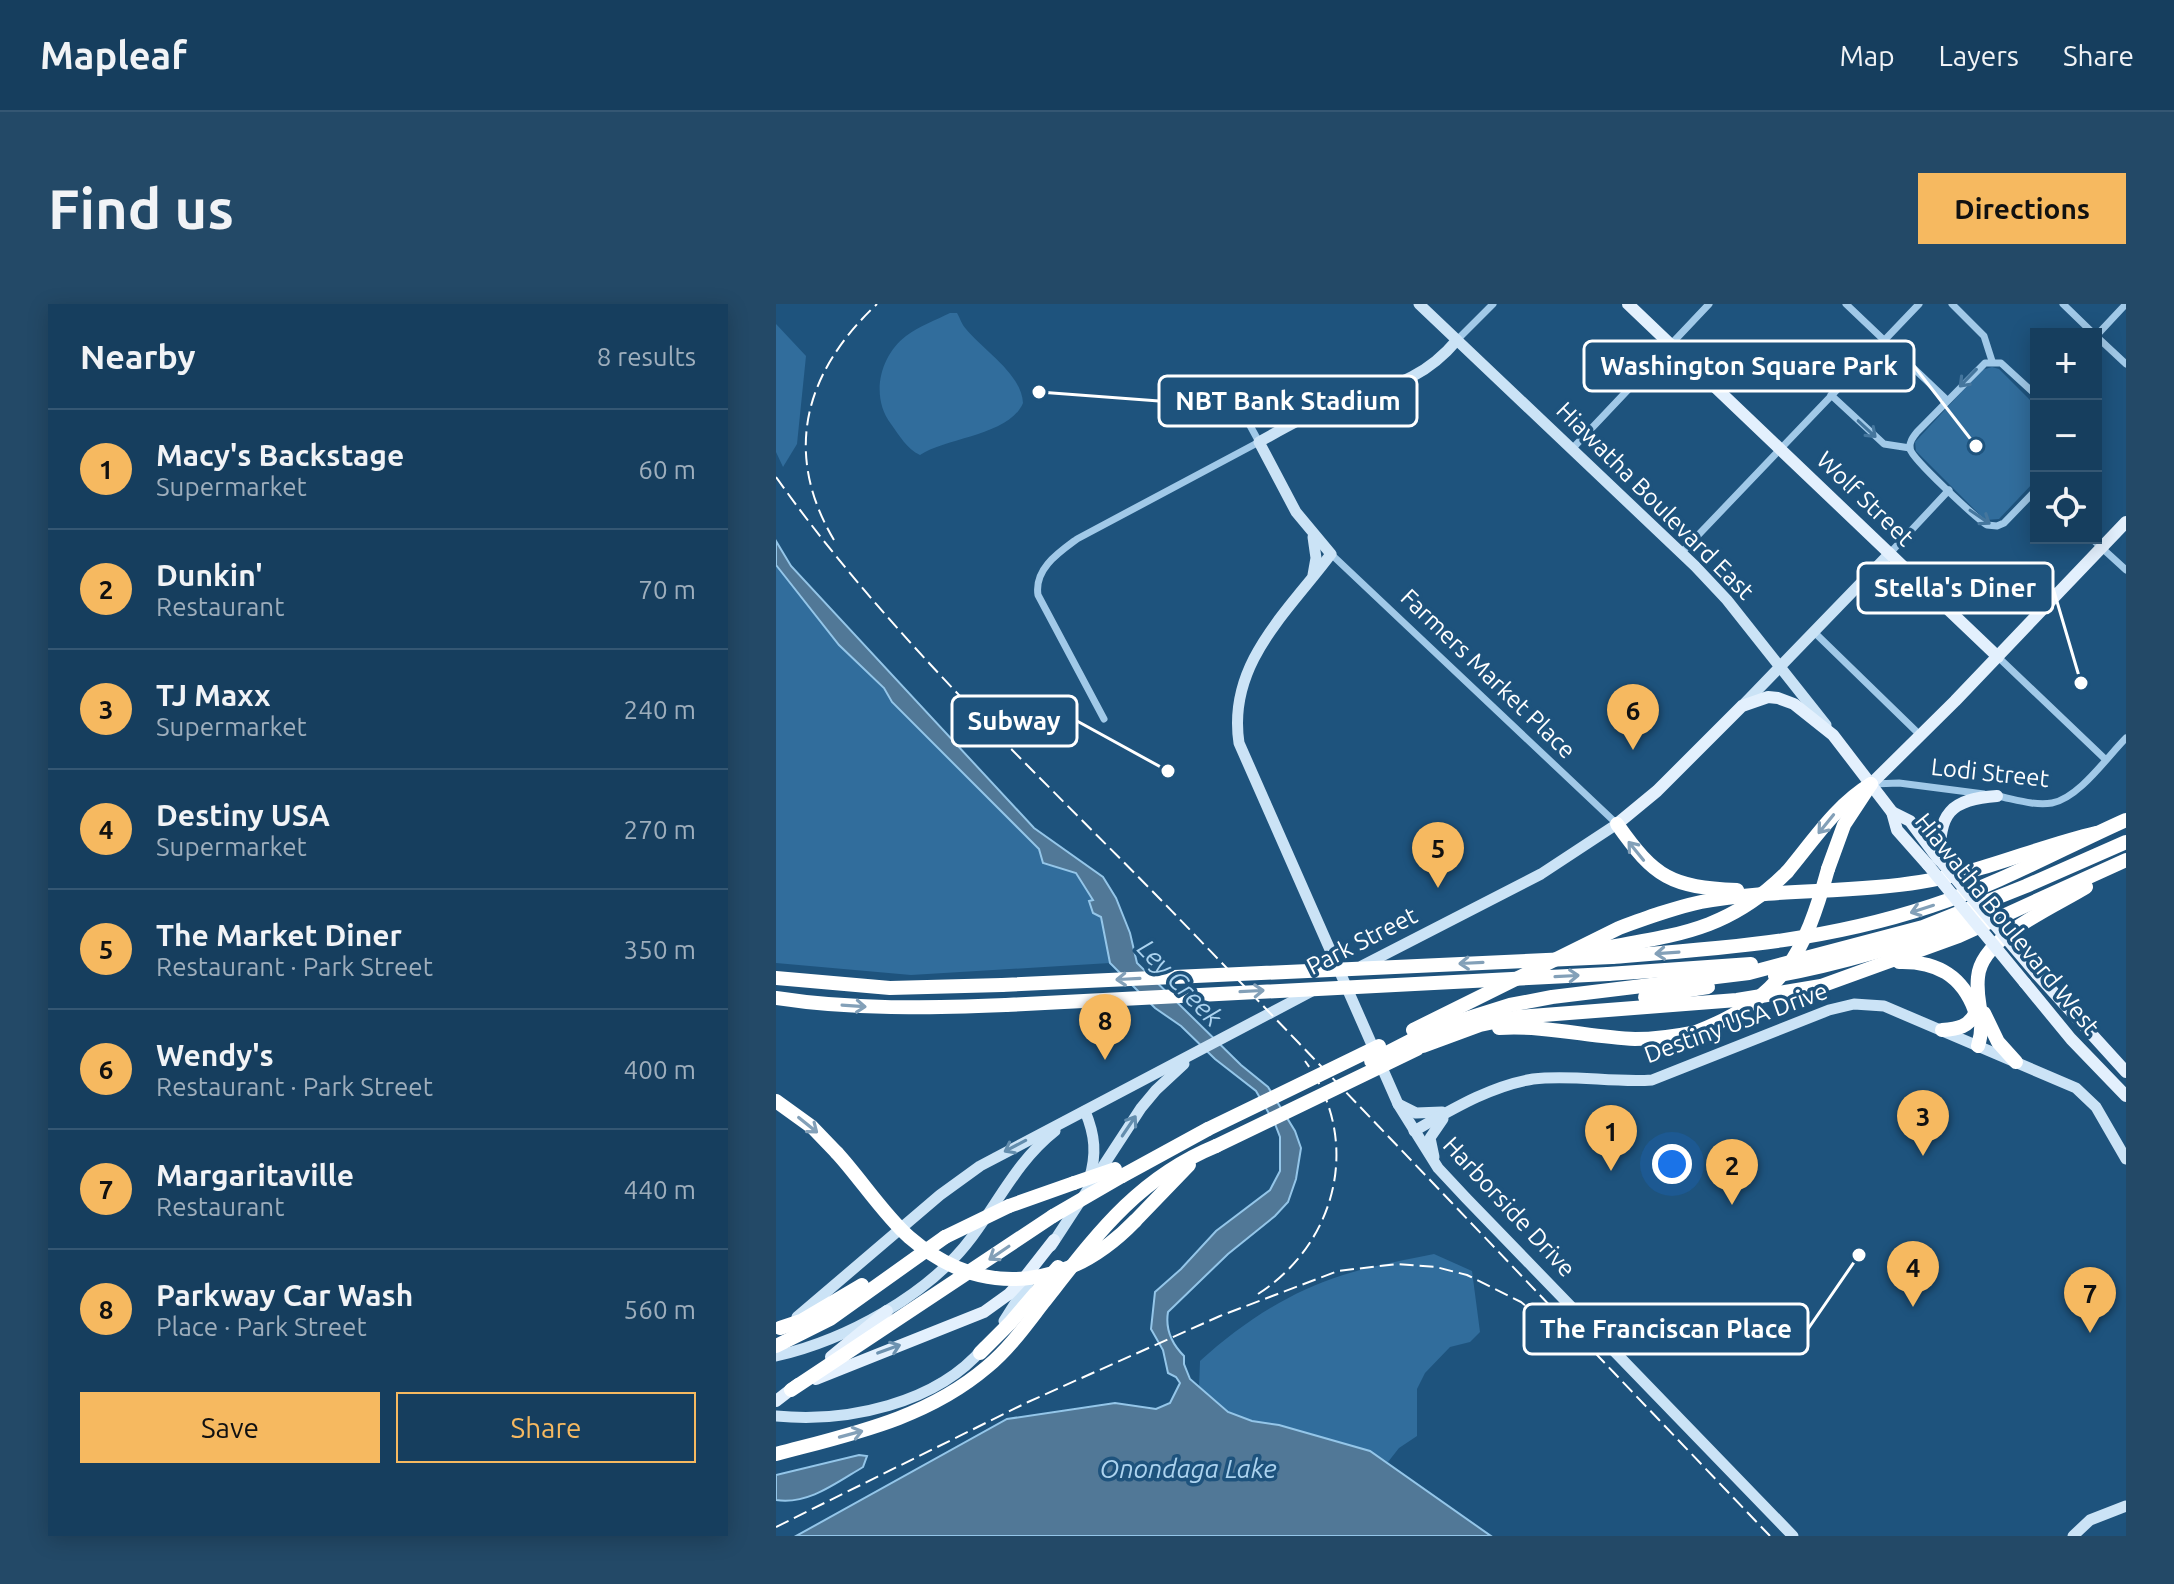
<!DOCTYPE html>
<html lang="en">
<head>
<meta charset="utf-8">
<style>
  body { margin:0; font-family:Ubuntu,sans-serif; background:#234967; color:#f1f3f6 }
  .controls { position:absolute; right:24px; top:24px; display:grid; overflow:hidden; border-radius:0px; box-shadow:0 4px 20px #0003 }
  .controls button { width:72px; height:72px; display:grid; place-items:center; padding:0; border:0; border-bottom:2px solid #355773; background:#163e5e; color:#f1f3f6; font:40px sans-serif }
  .you { position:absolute; left:896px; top:860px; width:28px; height:28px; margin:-20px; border:6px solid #fff; border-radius:50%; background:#1a73e8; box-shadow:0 0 0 12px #1a73e833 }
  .badge { display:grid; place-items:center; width:52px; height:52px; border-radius:50%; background:#f6b960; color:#111; font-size:26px; font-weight:700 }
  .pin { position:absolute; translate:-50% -66px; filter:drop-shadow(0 2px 4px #0008) }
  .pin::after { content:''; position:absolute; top:42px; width:28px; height:24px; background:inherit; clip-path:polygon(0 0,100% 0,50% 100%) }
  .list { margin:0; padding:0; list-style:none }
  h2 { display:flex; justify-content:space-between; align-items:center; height:104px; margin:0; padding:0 32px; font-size:34px }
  h2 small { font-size:26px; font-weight:400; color:#9eaebc }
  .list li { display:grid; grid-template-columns:52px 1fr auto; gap:24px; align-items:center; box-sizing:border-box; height:120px; padding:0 32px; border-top:2px solid #355773 }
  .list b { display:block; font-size:30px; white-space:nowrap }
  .list p { margin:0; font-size:26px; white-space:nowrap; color:#9eaebc }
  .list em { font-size:26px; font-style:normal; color:#9eaebc }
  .actions { display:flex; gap:16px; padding:24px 32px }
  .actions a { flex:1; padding:18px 0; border:2px solid #f6b960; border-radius:0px; text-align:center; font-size:28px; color:#f6b960 }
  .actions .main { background:#f6b960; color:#111 }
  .icon { flex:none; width:44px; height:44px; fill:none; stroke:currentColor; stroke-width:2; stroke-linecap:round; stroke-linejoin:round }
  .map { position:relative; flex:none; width:1350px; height:1232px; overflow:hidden; border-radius:0px }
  header { display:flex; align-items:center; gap:48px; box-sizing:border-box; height:112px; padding:0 40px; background:#163e5e; border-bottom:2px solid #355773 }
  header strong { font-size:38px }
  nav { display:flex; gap:44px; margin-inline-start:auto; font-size:28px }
  .intro { display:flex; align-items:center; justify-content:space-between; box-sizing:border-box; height:192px; padding:0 48px }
  h1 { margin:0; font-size:56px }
  .button { padding:20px 36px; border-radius:0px; background:#f6b960; color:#111; font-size:28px; font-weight:700 }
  main { display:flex; gap:48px; padding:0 48px }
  aside { flex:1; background:#163e5e; border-radius:0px; box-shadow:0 4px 20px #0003 }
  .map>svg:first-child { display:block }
  .green { fill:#316d9c }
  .water { fill:#517897; stroke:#94c6e9; stroke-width:2 }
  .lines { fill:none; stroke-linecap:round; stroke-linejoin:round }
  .street { stroke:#a1c9e8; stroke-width:7 }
  .secondary { stroke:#cbe3f6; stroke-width:11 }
  .primary { stroke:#e3f0fd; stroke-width:12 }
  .highway { stroke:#fff; stroke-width:14 }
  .rail { stroke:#fff; stroke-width:2; stroke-dasharray:14 6; stroke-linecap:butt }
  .primary-bridge { stroke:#e3f0fd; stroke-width:12 }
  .highway-bridge { stroke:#fff; stroke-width:14 }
  .oneway { stroke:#45769d }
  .oneway2 { stroke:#83a0b8 }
  .oneway3 { stroke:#638dad }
  .oneway4 { stroke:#6d92b0 }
  .labels { text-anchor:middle; stroke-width:7; stroke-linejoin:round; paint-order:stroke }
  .street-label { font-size:24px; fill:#fff; stroke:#1e537d }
  .water-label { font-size:26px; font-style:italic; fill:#acd3ef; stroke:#1e537d }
  .leader { fill:none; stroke:#fff; stroke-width:3 }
  .callout-dot { fill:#fff; stroke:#1e537d; stroke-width:3 }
  .callout { fill:#1e537d; stroke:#fff; stroke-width:3 }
  .callout-label { font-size:26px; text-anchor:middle; font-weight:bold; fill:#fff }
</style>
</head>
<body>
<header>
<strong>Mapleaf</strong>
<nav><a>Map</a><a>Layers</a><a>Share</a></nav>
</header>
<div class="intro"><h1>Find us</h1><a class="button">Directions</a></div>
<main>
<aside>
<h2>Nearby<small>8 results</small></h2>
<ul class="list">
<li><span class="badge">1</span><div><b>Macy's Backstage</b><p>Supermarket</p></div><em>60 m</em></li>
<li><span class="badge">2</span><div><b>Dunkin'</b><p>Restaurant</p></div><em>70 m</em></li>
<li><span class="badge">3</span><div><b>TJ Maxx</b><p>Supermarket</p></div><em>240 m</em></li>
<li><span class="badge">4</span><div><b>Destiny USA</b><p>Supermarket</p></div><em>270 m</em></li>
<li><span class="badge">5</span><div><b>The Market Diner</b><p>Restaurant · Park Street</p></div><em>350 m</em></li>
<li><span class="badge">6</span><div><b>Wendy's</b><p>Restaurant · Park Street</p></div><em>400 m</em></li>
<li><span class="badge">7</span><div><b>Margaritaville</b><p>Restaurant</p></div><em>440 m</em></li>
<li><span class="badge">8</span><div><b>Parkway Car Wash</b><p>Place · Park Street</p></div><em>560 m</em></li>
</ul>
<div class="actions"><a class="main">Save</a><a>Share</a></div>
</aside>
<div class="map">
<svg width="1350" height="1232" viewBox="0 0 1350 1232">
  <rect width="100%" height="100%" fill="#1e537d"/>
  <g class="green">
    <path d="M 174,9 L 181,9 C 184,14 186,21 190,25 C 206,45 246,70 247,99 C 234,131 170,134 144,151 C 131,145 123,131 115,120 C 94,92 104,52 130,32 C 143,22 160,16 174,9 Z"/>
    <polygon points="0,20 30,52 21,140 7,163 0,148"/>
    <polygon points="1216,63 1223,65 1260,102 1260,176 1223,215 1210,216 1205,212 1140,147 1139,138 1206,66"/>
    <polygon points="0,261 63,341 108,384 116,398 263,545 267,560 300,569 317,597 313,597 325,612 334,659 135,671 0,659"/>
    <path d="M 658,950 L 696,967 L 704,1028 L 694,1038 L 674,1043 L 649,1069 L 641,1085 L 641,1132 L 623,1144 L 612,1158 L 594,1147 L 503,1121 L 476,1117 L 452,1108 L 423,1085 L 424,1057 C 466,1019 513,988 567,971 C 595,962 629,956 658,950 Z"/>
  </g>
  <g class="water">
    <path d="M 0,237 L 15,262 L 258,524 L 327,573 L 340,594 L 354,629 L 361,659 L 465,761 L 492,783 L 519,827 L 525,844 L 520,875 L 512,898 L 499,912 L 452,950 L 392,1008 C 389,1026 396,1040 408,1052 L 408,1060 L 414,1075 L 452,1108 L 476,1117 L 503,1121 L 594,1147 L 715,1232 L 20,1232 L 231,1115 L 339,1099 L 380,1105 L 394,1099 L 404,1079 L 400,1073 L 392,1069 L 387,1046 L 375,1025 L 379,988 L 405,965 L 440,927 L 494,886 L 504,867 L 504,833 L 499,820 L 480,787 L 439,755 L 405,722 L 379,704 L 334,659 L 325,613 L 317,609 L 313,597 L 317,596 L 300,569 L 267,559 L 263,545 L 116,398 L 108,384 L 63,341 L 0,261 Z"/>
    <path d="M 83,1151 L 91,1152 L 87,1163 C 60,1179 32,1201 0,1196 L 0,1171 Z"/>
  </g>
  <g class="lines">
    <g class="street">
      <polyline points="1070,0 1171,96"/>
      <polyline points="1176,0 1208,32 1216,57"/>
      <polyline points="1287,0 1318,30"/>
      <polyline points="1350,0 1320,32 1350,60"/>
      <polyline points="681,36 717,0"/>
      <polyline points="1055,91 1108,140 1134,144"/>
      <path d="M 1260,91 L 1225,59 L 1209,59 L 1141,128 C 1137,133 1133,138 1134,145 C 1137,156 1200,214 1211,221 L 1221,222 L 1228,219 L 1260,186"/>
      <polyline points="796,145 933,0"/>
      <polyline points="1315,234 1350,266"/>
      <polyline points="905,249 1143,0"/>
      <polyline points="1114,249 1173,186"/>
      <polyline points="555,250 841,520"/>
      <polyline points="1037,327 1144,431"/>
      <polyline points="1222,353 1329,455"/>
      <path d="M 328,415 L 262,291 C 258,265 282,249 301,235 L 483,138 L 452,81"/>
      <polyline points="1097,480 1123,479 1208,490"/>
      <path d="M 1221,492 C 1238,495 1258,502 1276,499 C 1303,494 1331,453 1350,434"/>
    </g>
    <g class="secondary">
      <polyline points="643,0 919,262 951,296 1050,421"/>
      <path d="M 681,36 C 641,84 599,84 545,106 C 523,115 503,127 483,138 L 520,208 L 555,250 C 511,309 451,360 463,439 L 622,800 L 662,864 L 690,894 L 1017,1232"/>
      <polyline points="537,271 540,254 537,233"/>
      <polyline points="966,402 1114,249"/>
      <polyline points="586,662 765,570 841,520"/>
      <polyline points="622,800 640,809 666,808"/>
      <path d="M 309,807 C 319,831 321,850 313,876"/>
      <path d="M 638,827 C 675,806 714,782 757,775 C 796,770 837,779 876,776 L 1053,706 L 1078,700 L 1108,702 L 1300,784 L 1320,803 L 1350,855"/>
      <polyline points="658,853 654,834 667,815"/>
      <polyline points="275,942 365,804 380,786 408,760"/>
      <polyline points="21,1013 164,891 204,862 538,686"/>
      <polyline points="228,1017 257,971"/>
      <path d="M 0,1052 C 70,1036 153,991 196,933 C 223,897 242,856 279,827"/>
      <path d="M 0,1112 C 70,1119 161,1100 208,1043"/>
      <polyline points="1297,1232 1314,1216 1350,1202"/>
    </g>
    <g class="primary">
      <polyline points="852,0 1222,353"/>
      <polyline points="1095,480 1179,397 1350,218"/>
      <polyline points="1116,508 1134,517 1163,556"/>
      <polyline points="841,520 881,487 966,402 992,393 1002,394 1018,400 1057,431 1116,508 1121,526 1152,561"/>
      <path d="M 1164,556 C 1162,510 1174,495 1221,492"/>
      <polyline points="1261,670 1350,768"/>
      <polyline points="1249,679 1295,735 1350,792"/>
      <polyline points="55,1053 111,1007"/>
      <polyline points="40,1075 208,1008 233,990 249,973 278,936"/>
      <polyline points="0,1097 22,1080"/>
    </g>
    <g class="highway">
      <path d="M 841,520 C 879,574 895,583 961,586"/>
      <polyline points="1052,565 1068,521 1095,480"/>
      <path d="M 1011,568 C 1037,537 1060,501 1095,480"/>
      <path d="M 836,653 C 949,644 1046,638 1155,602 C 1223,580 1285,545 1350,516"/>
      <path d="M 1123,658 C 1160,657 1186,671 1199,707"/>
      <polyline points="832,670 975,660"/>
      <path d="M 999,672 C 1071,659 1138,638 1206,613"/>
      <polyline points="0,674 114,684 226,681"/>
      <polyline points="869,693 932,683"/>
      <path d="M 0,694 C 77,706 153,704 230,701"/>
      <polyline points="1208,709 1222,738 1240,758"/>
      <path d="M 723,724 C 769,721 813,733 859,735 C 880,735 900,732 920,728"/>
      <path d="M 637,726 L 843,624 C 870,614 897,604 925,598 C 997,584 1071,590 1144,578 C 1205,569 1260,543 1320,529"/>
      <path d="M 1166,726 C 1182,725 1193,723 1200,708"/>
      <polyline points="636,736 667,722 734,701 776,693 973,669 1147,623 1250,582 1350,538"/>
      <polyline points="647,742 704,721 742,713 961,696 1045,682 1183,632 1350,556"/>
      <path d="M 1202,742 C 1211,711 1199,700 1202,673 C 1205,633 1278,603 1310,583"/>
      <polyline points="0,797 36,823 61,849"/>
      <polyline points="346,872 432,825"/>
      <polyline points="233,902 298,879"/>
      <polyline points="359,917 413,861"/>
      <polyline points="4,1024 25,1017 86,981"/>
      <polyline points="0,1042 54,1015 169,933"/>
      <polyline points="204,1049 234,1019 282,963"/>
      <polyline points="15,1086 277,912"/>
      <path d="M 0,1150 C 75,1130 150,1115 211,1063 C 233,1045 250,1021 267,999 C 319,933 360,875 440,842"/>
    </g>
    <g class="rail">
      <path d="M 0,173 C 111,330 254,462 388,599 C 591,809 792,1021 994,1232"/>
      <path d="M 58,236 C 6,148 29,68 101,0"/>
      <path d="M 482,990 C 561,939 587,836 529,757"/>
      <polyline points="0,1223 252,1098 444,1012 562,967 621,960 660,963 691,971 745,998 790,1035"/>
    </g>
    <g class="primary-bridge">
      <polyline points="1164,556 1261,670"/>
      <polyline points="1152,561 1249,679"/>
    </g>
    <g class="highway-bridge">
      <path d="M 817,646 C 897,631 950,629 1011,568"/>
      <polyline points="226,681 836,653"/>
      <polyline points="230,701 832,670"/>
      <path d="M 920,728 C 1006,695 1029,649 1052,565"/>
      <polyline points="595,757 636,736"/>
      <polyline points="432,825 603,742"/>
      <polyline points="440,842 641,745"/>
      <path d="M 61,849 C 84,874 108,911 133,933 C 207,997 293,985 359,917"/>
      <polyline points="298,879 339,865"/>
      <polyline points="277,912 346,872"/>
      <polyline points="169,933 233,902"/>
    </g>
  </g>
  <defs><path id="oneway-shaft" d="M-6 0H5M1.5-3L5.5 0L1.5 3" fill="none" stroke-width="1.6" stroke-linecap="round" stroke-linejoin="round" transform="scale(2)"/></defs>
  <g class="oneway">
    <use href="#oneway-shaft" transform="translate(1192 74) rotate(134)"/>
    <use href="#oneway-shaft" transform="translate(1091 125) rotate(43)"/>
    <use href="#oneway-shaft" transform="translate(1204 213) rotate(34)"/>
  </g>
  <g class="oneway2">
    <use href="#oneway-shaft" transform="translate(1050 520) rotate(129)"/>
    <use href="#oneway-shaft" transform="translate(860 547) rotate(-129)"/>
    <use href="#oneway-shaft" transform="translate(1146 605) rotate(162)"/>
    <use href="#oneway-shaft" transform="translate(891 649) rotate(176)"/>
    <use href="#oneway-shaft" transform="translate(695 659) rotate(177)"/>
    <use href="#oneway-shaft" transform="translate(791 672) rotate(-3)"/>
    <use href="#oneway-shaft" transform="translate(352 675) rotate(177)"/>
    <use href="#oneway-shaft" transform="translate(476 687) rotate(-3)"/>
    <use href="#oneway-shaft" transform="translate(78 702) rotate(4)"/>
    <use href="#oneway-shaft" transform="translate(32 821) rotate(39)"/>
    <use href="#oneway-shaft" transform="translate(223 949) rotate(146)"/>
    <use href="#oneway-shaft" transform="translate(75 1130) rotate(-15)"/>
  </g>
  <g class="oneway3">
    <use href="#oneway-shaft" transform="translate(353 822) rotate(-56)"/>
    <use href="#oneway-shaft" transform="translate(239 842) rotate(152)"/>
  </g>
  <use class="oneway4" href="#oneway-shaft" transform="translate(113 1045) rotate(-20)"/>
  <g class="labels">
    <g class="street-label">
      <text transform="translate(1089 195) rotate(44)" y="8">Wolf Street</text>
      <text transform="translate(879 197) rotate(45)" y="8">Hiawatha Boulevard East</text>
      <text transform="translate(712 370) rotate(44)" y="8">Farmers Market Place</text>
      <text transform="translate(1214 469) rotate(6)" y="8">Lodi Street</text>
      <text transform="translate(1231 620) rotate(51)" y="8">Hiawatha Boulevard West</text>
      <text transform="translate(586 637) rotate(-27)" y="8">Park Street</text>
      <text transform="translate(960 719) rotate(-20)" y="8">Destiny USA Drive</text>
      <text transform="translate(733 903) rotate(47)" y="8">Harborside Drive</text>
    </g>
    <g class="water-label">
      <text transform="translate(404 679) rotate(46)" y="9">Ley Creek</text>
      <text x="412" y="1174">Onondaga Lake</text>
    </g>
  </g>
  <path class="leader" d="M1200 142L1138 62M263 88L383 97M1305 379L1277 284M392 467L301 417M1083 951L1032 1025"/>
  <g class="callout-dot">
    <circle cx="1200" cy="142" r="8"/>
    <circle cx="263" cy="88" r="8"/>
    <circle cx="1305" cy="379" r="8"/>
    <circle cx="392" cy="467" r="8"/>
    <circle cx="1083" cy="951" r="8"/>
  </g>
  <g class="callout">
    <rect x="808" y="37" width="330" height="50" rx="8"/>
    <rect x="383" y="72" width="258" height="50" rx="8"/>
    <rect x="1082" y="259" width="195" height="50" rx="8"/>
    <rect x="176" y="392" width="125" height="50" rx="8"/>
    <rect x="748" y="1000" width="284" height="50" rx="8"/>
  </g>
  <g class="callout-label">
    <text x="973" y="71">Washington Square Park</text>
    <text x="512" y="106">NBT Bank Stadium</text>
    <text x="1179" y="293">Stella's Diner</text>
    <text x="238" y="426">Subway</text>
    <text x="890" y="1034">The Franciscan Place</text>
  </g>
</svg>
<div class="controls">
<button>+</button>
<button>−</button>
<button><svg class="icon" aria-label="locate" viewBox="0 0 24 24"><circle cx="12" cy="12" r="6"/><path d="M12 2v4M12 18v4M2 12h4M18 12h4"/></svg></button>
</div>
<div class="you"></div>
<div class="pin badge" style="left:835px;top:867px">1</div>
<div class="pin badge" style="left:956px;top:901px">2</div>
<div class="pin badge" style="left:1147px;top:852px">3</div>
<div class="pin badge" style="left:1137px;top:1003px">4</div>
<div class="pin badge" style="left:662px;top:584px">5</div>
<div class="pin badge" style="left:857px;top:446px">6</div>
<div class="pin badge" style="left:1314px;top:1029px">7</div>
<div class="pin badge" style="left:329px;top:756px">8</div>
</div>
</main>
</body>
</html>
